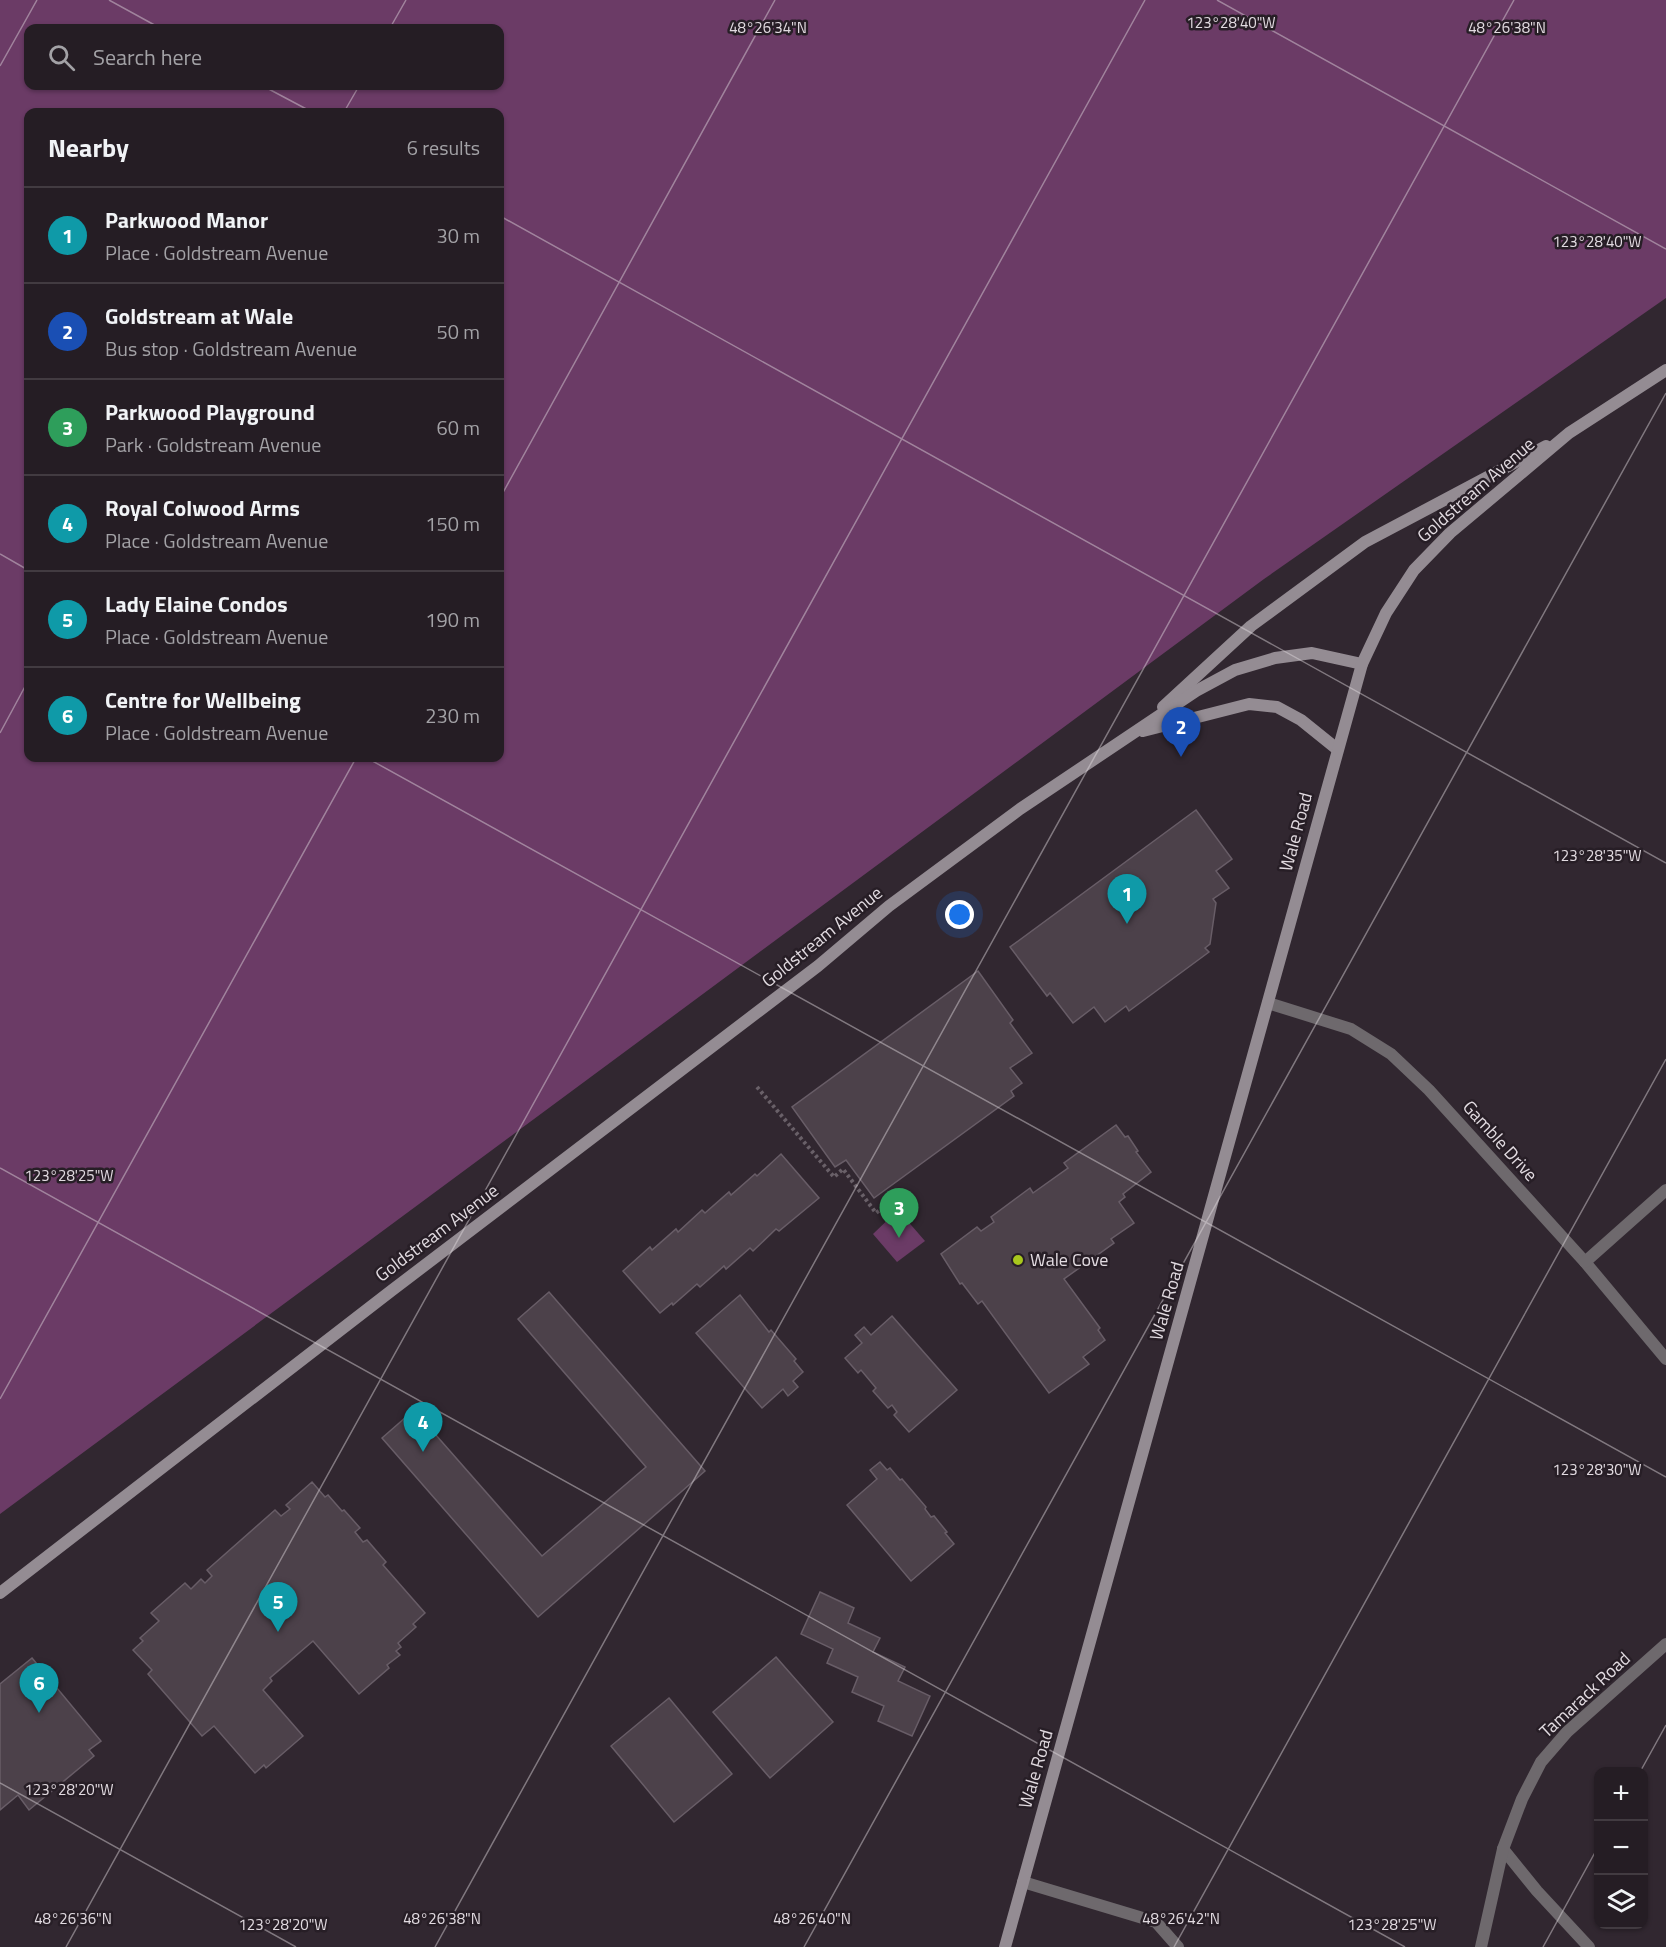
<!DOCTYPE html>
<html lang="en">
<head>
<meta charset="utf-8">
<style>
  body { margin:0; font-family:"Titillium Web",sans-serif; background:#312a31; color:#f1f3f6 }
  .controls { position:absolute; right:18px; bottom:18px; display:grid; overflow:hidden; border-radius:12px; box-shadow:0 2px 4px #0004 }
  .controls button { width:54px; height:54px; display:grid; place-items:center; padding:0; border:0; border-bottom:2px solid #423b41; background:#251d24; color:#f1f3f6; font:30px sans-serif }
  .you { position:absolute; left:960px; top:915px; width:21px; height:21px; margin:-15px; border:4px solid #fff; border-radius:50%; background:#1a73e8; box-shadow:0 0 0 9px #1a73e833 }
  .badge { display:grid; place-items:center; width:39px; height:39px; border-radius:50%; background:#8bbbb9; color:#fff; font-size:20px; font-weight:700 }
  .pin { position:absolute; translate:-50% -50px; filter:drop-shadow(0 2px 3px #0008) }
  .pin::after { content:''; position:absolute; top:32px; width:21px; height:18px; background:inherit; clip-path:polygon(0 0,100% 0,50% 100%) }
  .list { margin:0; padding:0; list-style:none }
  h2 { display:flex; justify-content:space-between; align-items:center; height:78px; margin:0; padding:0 24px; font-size:26px }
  h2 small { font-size:20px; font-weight:400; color:#a3a2a6 }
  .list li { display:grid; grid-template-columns:39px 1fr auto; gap:18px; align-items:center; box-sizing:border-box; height:96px; padding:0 24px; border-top:2px solid #423b41 }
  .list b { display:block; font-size:22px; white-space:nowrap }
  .list p { margin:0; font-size:20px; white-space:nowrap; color:#a3a2a6 }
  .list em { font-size:20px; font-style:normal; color:#a3a2a6 }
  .icon { flex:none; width:33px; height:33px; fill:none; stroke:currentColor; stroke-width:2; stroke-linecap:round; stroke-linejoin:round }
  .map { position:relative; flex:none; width:1666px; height:1947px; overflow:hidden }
  .search { position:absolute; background:#251d24; box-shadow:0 2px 4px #0004; left:24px; top:24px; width:480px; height:66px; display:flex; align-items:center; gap:15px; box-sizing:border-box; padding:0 21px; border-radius:12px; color:#a3a2a6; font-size:22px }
  .panel { position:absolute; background:#251d24; box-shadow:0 2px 4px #0004; left:24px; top:108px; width:480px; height:654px; border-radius:12px }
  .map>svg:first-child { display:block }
  .green { fill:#6b3b66; fill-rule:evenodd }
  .building { fill:#4c414a; stroke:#685d67; stroke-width:1.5 }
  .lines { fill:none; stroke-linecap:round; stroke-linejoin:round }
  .path { stroke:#696068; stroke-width:4; stroke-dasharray:3 3; stroke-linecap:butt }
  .lane { stroke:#6e696d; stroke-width:12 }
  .street { stroke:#6e696d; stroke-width:12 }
  .secondary { stroke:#948c93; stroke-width:12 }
  .ticks { fill:none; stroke:#e2dbe1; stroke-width:1.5; stroke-opacity:0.45 }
  .poi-dot { fill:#a8c71d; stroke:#271e26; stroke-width:2 }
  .labels { text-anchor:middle; stroke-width:5; stroke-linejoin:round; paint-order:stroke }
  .street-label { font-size:18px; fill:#e2dbe1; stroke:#271e26 }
  .poi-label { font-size:18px; fill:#e2dbe1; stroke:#271e26; text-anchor:start }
  .ticks-label { font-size:15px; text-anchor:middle; fill:#e2dbe1; stroke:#271e26; stroke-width:5; stroke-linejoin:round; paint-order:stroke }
</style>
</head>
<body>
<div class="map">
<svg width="1666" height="1947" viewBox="0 0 1666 1947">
  <rect width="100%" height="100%" fill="#312730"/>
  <g class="green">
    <path d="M 0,0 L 1666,0 L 1666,298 L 1264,579 L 0,1514 ZM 500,28 L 500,86 L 28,86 L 28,28 ZM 28,112 L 500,112 L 500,758 L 28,758 Z"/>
    <polygon points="898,1210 925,1241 897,1262 873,1234"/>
  </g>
  <g class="building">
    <polygon points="1196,810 1232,859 1216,871 1229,888 1213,899 1216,903 1210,944 1205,948 1209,952 1129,1011 1126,1006 1105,1022 1094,1007 1073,1023 1050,993 1047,996 1010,947"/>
    <polygon points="978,971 1013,1020 1010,1023 1032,1053 1010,1068 1022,1083 1011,1091 1014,1096 874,1198 846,1160 835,1167 792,1107"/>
    <polygon points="1116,1125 1125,1137 1128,1136 1138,1151 1136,1152 1151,1172 1123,1194 1125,1197 1119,1202 1134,1223 1111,1239 1114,1243 1064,1279 1100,1328 1098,1330 1105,1340 1083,1357 1089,1364 1049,1393 982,1301 978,1304 962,1283 960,1284 941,1254 977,1227 981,1231 994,1222 991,1217 1030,1188 1033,1193 1068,1168 1064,1163"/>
    <polygon points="781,1154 819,1198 779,1231 776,1229 753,1251 750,1248 726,1269 724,1266 700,1287 697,1284 673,1305 672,1303 660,1313 623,1271 650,1247 652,1250 676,1229 678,1232 702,1210 705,1213 729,1192 731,1195 755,1174 757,1176"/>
    <polygon points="549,1292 705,1471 538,1617 382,1438 414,1410 542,1556 646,1467 518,1319"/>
    <polygon points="740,1295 769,1332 771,1330 796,1359 794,1361 803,1372 793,1381 798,1387 788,1396 783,1389 762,1408 696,1333"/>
    <polygon points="892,1316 957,1390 909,1432 894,1415 897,1412 892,1405 888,1408 873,1391 876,1388 861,1370 858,1373 845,1358 862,1343 855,1335 864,1327 871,1335"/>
    <polygon points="880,1462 887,1470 890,1468 900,1480 902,1479 926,1507 925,1509 931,1517 934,1516 947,1532 945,1533 954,1544 911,1581 847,1505 877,1479 870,1470"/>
    <polygon points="312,1482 325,1497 328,1495 342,1511 344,1510 360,1528 355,1532 363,1542 367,1540 386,1562 383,1565 425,1613 413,1624 416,1627 398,1643 401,1647 396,1651 400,1655 387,1665 389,1668 359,1694 313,1641 270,1678 272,1681 263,1690 303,1736 266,1768 264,1765 255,1773 214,1726 202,1736 148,1674 152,1670 133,1650 143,1641 140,1638 159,1621 151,1613 185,1583 191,1589 201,1579 205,1583 212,1576 207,1570 275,1510 281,1516 290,1509 286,1505"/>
    <polygon points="820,1592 854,1608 848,1623 880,1638 873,1652 905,1667 898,1681 930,1696 912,1736 878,1721 884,1706 852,1692 858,1677 827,1663 833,1649 801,1634"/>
    <polygon points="776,1657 833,1722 770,1778 713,1712"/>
    <polygon points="32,1658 101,1741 89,1750 94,1756 29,1810 18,1795 0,1810 0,1684"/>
    <polygon points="669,1698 732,1774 674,1822 611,1746"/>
  </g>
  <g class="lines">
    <polyline class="path" points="757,1087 834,1177 843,1169 876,1213 892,1201"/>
    <polyline class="lane" points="1023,1882 1156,1922 1178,1947"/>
    <g class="street">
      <polyline points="1268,1003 1351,1029 1391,1054 1429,1090 1585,1262 1666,1359"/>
      <polyline points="1585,1262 1666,1190"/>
      <polyline points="1503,1849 1537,1891 1589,1947"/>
      <polyline points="1481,1947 1503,1849 1522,1799 1541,1762 1567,1732 1666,1644"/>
    </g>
    <g class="secondary">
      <polyline points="1163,707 1251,626 1365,542 1546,446"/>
      <polyline points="1143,731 1249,704 1277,707 1301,720 1337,749"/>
      <polyline points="0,1593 391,1291 818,966 889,906 1020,809 1196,691 1235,670 1275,658 1312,653 1362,664"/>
      <polyline points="1005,1947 1362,664 1386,613 1414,570 1450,533 1569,433 1666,370"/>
    </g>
  </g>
  <path class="ticks" d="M 109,0 L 160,28M 1217,0 L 1666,249M 390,28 L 406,0M 0,66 L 37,0M 263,86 L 312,112M 344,112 L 359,86M 500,216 L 1666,863M 500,498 L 775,0M 0,554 L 28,570M 0,733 L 28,681M 367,758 L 1666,1477M 0,1168 L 1405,1947M 0,1399 L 356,758M 1640,1772 L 1666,1725M 0,1783 L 296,1947M 66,1947 L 1145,0M 435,1947 L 1514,0M 804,1947 L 1666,393M 1174,1947 L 1666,1059M 1543,1947 L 1598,1847"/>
  <circle class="poi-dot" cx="1018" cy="1260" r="6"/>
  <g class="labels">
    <g class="street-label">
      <text transform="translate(1476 490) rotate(-41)" y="6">Goldstream Avenue</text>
      <text transform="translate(1296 832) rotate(-75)" y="6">Wale Road</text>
      <text transform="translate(822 937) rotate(-39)" y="6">Goldstream Avenue</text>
      <text transform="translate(1500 1141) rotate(48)" y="6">Gamble Drive</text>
      <text transform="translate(437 1233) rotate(-37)" y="6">Goldstream Avenue</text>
      <text transform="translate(1167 1301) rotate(-74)" y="6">Wale Road</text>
      <text transform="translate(1585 1695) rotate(-43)" y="6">Tamarack Road</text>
      <text transform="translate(1036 1769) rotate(-74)" y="6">Wale Road</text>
    </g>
    <g class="poi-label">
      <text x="1030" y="1266">Wale Cove</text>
    </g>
  </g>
  <g class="ticks-label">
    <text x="1231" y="28">123°28'40"W</text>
    <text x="768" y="33">48°26'34"N</text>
    <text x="1507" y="33">48°26'38"N</text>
    <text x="1597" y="247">123°28'40"W</text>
    <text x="1597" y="861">123°28'35"W</text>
    <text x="69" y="1181">123°28'25"W</text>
    <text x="1597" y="1475">123°28'30"W</text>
    <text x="69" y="1795">123°28'20"W</text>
    <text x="73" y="1924">48°26'36"N</text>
    <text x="442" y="1924">48°26'38"N</text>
    <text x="812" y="1924">48°26'40"N</text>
    <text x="1181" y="1924">48°26'42"N</text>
    <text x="283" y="1930">123°28'20"W</text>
    <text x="1392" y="1930">123°28'25"W</text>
  </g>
</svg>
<div class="controls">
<button>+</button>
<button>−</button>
<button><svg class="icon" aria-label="layers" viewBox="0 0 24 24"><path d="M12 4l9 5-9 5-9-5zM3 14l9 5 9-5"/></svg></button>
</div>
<div class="you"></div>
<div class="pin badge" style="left:1127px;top:924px;background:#0f9aa8">1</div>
<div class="pin badge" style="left:1181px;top:757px;background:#1a4fb4">2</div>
<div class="pin badge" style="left:899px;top:1238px;background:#2e9e5b">3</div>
<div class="pin badge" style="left:423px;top:1452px;background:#0f9aa8">4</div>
<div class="pin badge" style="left:278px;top:1632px;background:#0f9aa8">5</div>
<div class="pin badge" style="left:39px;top:1713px;background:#0f9aa8">6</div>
<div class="search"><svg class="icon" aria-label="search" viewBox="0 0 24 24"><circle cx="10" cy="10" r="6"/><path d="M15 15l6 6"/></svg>Search here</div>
<section class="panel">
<h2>Nearby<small>6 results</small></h2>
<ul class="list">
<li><span class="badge" style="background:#0f9aa8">1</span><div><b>Parkwood Manor</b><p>Place · Goldstream Avenue</p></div><em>30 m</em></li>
<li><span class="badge" style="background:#1a4fb4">2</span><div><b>Goldstream at Wale</b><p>Bus stop · Goldstream Avenue</p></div><em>50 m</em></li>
<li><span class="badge" style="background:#2e9e5b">3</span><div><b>Parkwood Playground</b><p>Park · Goldstream Avenue</p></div><em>60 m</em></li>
<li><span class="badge" style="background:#0f9aa8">4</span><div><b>Royal Colwood Arms</b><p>Place · Goldstream Avenue</p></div><em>150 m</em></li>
<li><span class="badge" style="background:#0f9aa8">5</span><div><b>Lady Elaine Condos</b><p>Place · Goldstream Avenue</p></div><em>190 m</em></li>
<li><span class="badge" style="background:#0f9aa8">6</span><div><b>Centre for Wellbeing</b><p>Place · Goldstream Avenue</p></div><em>230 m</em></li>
</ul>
</section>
</div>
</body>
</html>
